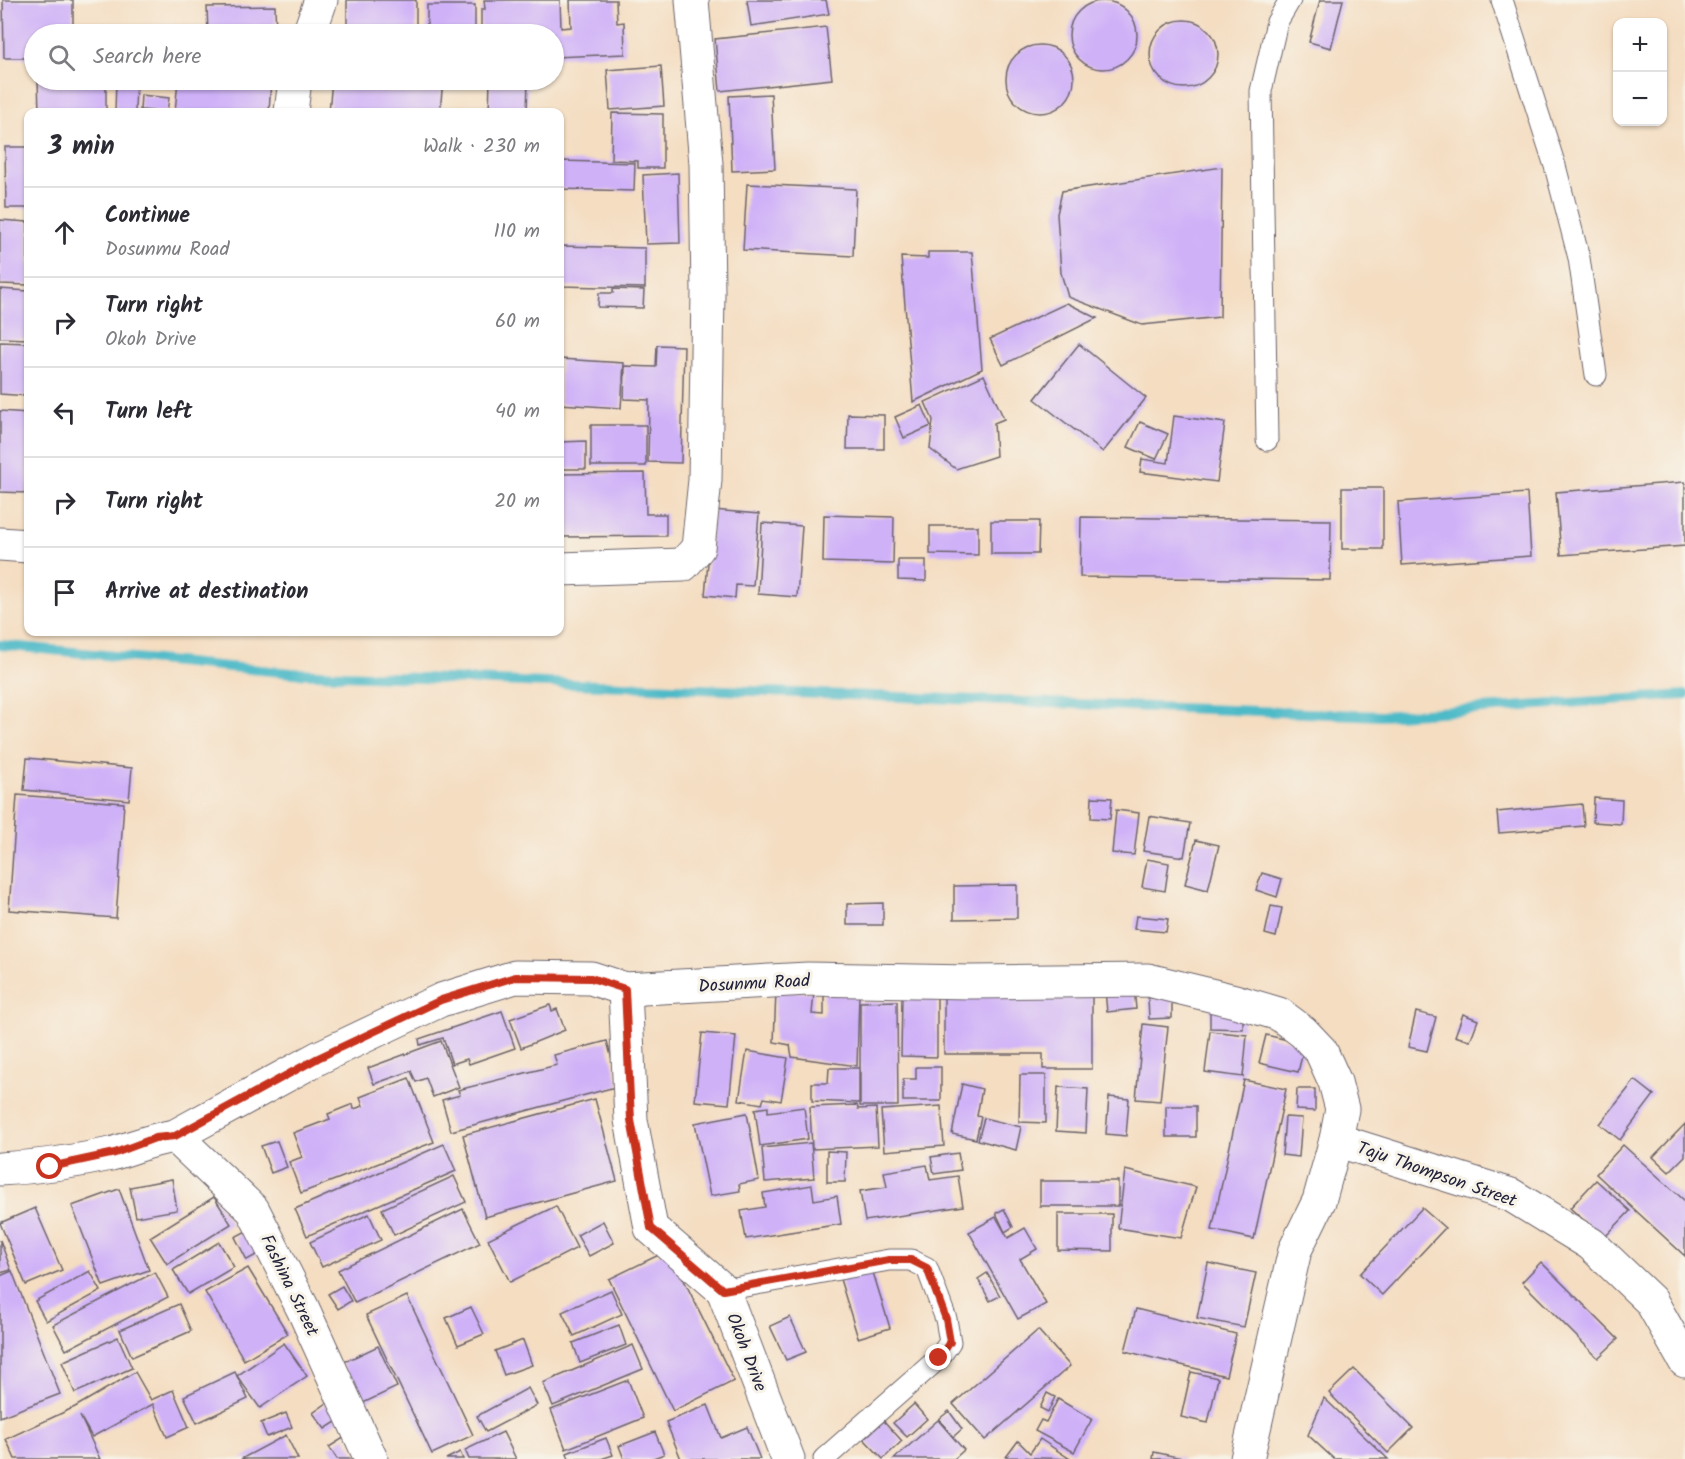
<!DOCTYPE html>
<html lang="en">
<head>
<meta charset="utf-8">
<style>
  body { margin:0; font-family:Kalam,sans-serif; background:#f2f2f3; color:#2b2b33 }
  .controls { position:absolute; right:18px; top:18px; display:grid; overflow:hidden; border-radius:12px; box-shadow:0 2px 4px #0004 }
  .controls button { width:54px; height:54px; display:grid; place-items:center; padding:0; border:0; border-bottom:2px solid #e1e1e2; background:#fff; color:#2b2b33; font:30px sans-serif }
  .stop { position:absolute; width:18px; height:18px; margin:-14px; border:4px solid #c8321e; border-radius:50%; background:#fff }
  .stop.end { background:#c8321e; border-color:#fff; box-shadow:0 2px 6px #0008 }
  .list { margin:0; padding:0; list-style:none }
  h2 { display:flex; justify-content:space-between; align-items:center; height:78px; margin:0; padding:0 24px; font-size:26px }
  h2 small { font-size:20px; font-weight:400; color:#7c7c81 }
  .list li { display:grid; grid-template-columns:39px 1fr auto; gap:18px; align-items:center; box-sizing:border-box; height:90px; padding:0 24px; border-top:2px solid #e1e1e2 }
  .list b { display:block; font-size:22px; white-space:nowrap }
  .list p { margin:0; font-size:20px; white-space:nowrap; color:#7c7c81 }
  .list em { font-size:20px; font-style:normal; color:#7c7c81 }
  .icon { flex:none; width:33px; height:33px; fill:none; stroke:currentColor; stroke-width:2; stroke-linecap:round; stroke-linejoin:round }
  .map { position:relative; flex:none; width:1685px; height:1459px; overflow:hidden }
  .search { position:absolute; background:#fff; box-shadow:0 2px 4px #0004; left:24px; top:24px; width:540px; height:66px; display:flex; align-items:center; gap:15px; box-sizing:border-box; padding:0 21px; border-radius:33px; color:#7c7c81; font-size:22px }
  .panel { position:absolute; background:#fff; box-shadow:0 2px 4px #0004; left:24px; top:108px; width:540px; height:528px; border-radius:12px }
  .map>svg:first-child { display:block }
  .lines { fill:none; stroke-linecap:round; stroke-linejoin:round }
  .stream { stroke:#4dbac8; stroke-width:10 }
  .building { fill:#cfb1f8 }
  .lane-casing { stroke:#6c636a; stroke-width:23 }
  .street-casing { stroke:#6c636a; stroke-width:35 }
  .lane { stroke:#fff; stroke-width:21 }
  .street { stroke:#fff; stroke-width:33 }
  .route { stroke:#c8321e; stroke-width:8 }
  .labels { text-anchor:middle; stroke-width:6; stroke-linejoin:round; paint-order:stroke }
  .street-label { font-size:18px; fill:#22223b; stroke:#f7f3e8 }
</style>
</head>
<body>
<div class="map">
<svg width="1685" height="1459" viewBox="0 0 1685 1459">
  <rect width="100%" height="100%" fill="#f7f3e8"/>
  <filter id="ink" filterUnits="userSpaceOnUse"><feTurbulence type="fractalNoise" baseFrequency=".0167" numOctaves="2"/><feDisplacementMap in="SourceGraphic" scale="12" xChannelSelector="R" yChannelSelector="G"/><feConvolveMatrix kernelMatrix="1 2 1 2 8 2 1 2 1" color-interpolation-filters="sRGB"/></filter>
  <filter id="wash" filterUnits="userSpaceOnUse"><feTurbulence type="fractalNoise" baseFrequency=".008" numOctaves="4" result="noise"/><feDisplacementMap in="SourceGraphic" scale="24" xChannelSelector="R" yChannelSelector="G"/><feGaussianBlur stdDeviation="1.35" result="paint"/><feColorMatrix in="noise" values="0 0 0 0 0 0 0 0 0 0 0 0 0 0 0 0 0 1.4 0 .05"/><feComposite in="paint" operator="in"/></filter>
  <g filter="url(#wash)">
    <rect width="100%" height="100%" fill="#f4ddc1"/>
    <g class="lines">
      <polyline class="stream" points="0,645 292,673 1381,716 1685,695"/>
    </g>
    <g id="blocks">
      <g class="building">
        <polygon points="3,0 73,0 73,34 34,34 34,58 4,58"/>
        <rect x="347" y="0" width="69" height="34"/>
        <polygon points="484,0 560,0 561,28 571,27 570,0 616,0 617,23 624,22 625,54 554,57 554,34 481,34 481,9 485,9"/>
        <polygon points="747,0 826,0 829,14 751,26"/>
        <polygon points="1320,0 1343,0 1331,48 1309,42"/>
        <circle cx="1103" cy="35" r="34"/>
        <rect x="427" y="5" width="48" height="29"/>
        <polygon points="275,6 276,34 208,34 207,7"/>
        <circle cx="1184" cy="54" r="34"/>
        <polygon points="826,27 832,79 720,91 715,39"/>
        <circle cx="1040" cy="79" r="34"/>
        <polygon points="661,66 664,106 610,110 607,70"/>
        <polygon points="38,80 106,80 106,112 39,112"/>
        <polygon points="116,80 136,80 135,112 115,112"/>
        <polygon points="178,80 271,80 269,112 175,112"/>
        <polygon points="332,80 443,80 440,112 329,112"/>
        <polygon points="490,80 528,80 527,112 489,112"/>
        <polygon points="771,94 775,169 732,171 729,96"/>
        <polygon points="141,95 169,98 167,112 140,110"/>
        <polygon points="612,113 663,114 663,168 638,168 638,161 611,160"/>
        <polygon points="5,147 28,147 28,208 6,208"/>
        <polygon points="560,161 635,163 634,191 560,189"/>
        <polygon points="1222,167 1220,317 1142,325 1068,297 1061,273 1057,214 1062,191"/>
        <polygon points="678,173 680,243 646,244 643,175"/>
        <polygon points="747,184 856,189 853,256 743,250"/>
        <polygon points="0,220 28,222 28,285 0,284"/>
        <polygon points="560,246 645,248 645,288 560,286"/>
        <polygon points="928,252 972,252 982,369 913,402 901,257 928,258"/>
        <polygon points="0,289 28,291 28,339 0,338"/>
        <polygon points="613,289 644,290 643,308 598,307 599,293 613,293"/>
        <polygon points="1067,303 1097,318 1003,365 990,339"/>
        <polygon points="0,342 28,343 28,396 0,394"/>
        <polygon points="1079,344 1146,398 1103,452 1035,399"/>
        <polygon points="657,345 684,346 681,463 648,462 649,400 624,399 625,366 656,367"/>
        <polygon points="560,359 624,363 621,408 560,404"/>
        <polygon points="984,375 1004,419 994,423 996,456 956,469 930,449 933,420 925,402"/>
        <polygon points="922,405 931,426 904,438 895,417"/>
        <polygon points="0,411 28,413 28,493 0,492"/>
        <polygon points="848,414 884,415 884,449 847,449"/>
        <polygon points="1174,416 1225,423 1217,482 1140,472 1142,459 1168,463"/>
        <polygon points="1140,422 1168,434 1156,459 1128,447"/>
        <rect x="591" y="425" width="55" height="41"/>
        <polygon points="586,441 586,469 560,469 560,442"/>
        <polygon points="645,473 646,514 666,514 666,536 560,537 560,474"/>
        <polygon points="1685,482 1685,546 1561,555 1556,492"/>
        <rect x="1342" y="488" width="41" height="61"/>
        <polygon points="1527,493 1531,556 1402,565 1398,502"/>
        <polygon points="713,510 759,514 753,586 736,585 735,598 705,595"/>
        <polygon points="824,515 894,517 893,564 823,562"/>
        <polygon points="1081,517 1331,520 1330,580 1080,577"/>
        <polygon points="991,521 1039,521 1038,554 991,554"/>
        <polygon points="762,523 802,526 797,597 758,594"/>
        <polygon points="930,526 978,526 978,555 930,554"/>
        <polygon points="898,560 926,560 926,581 898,580"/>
        <polygon points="27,758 132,768 129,800 24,790"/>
        <polygon points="17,795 124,803 116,918 9,910"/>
        <polygon points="1092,797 1112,798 1110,819 1091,818"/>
        <polygon points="1594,798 1622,800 1621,824 1593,822"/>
        <polygon points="1582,804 1584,826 1499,833 1497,812"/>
        <polygon points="1116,810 1139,813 1134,855 1112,853"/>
        <polygon points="1149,816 1190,823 1184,857 1143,851"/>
        <polygon points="1196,840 1219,845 1208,890 1185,884"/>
        <polygon points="1147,859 1169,863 1165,891 1142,887"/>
        <polygon points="1262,873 1282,879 1277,897 1256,890"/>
        <polygon points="1017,885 1017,918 954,919 954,886"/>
        <polygon points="883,903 883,925 847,925 847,904"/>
        <polygon points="1271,906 1282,908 1276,937 1265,934"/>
        <polygon points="1136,916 1168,919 1166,932 1134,929"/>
        <polygon points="1134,987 1136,1009 1107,1012 1105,990"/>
        <polygon points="776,991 814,992 812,1014 824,1015 824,993 859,994 857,1066 792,1057 790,1045 774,1042"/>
        <polygon points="944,995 1092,995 1092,1069 1043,1069 1043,1054 944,1054"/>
        <polygon points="902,997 937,997 937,1057 901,1056"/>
        <polygon points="1172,997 1172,1018 1149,1019 1148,998"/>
        <polygon points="897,1001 898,1106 860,1106 860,1002"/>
        <polygon points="550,1005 552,1011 557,1009 565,1030 521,1048 510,1019"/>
        <polygon points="1210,1009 1243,1009 1243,1029 1210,1028"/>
        <polygon points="502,1011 515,1048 469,1064 467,1059 452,1064 443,1038 420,1045 419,1039"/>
        <polygon points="1416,1012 1436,1017 1427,1051 1408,1047"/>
        <polygon points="1463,1014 1478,1020 1470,1041 1455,1036"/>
        <polygon points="1143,1024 1168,1027 1160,1101 1136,1099"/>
        <polygon points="1210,1031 1247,1035 1243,1077 1205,1072"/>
        <polygon points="702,1033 736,1036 729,1104 695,1101"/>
        <polygon points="1266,1035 1305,1044 1298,1072 1259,1063"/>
        <polygon points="441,1041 459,1087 433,1097 426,1078 416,1082 411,1071 374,1084 368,1068"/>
        <polygon points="607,1041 619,1086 451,1131 442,1100 460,1095 458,1090 557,1065 554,1055"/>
        <polygon points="747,1051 788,1058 781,1101 764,1098 762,1104 739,1100"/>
        <polygon points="916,1067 941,1067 941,1101 903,1101 903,1079 916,1079"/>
        <polygon points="829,1068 859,1068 859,1103 812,1101 812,1083 828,1083"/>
        <polygon points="1020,1075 1046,1075 1046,1123 1019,1122"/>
        <polygon points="409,1078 434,1142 301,1193 289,1162 302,1157 293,1133 330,1119 328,1114 353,1104 354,1109 363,1106 360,1097"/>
        <polygon points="1244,1080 1286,1089 1254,1239 1212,1230"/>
        <polygon points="1635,1080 1654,1095 1620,1140 1600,1124"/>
        <polygon points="962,1084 982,1089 977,1116 981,1117 976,1139 952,1134"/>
        <polygon points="1058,1087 1088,1089 1086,1133 1056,1131"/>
        <polygon points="1297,1089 1315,1089 1315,1111 1296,1110"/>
        <polygon points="1109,1097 1129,1099 1126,1136 1106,1134"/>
        <polygon points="595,1099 617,1181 485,1217 463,1135"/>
        <polygon points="857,1105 858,1109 876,1108 878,1146 812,1149 810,1107"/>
        <polygon points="941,1106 944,1146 884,1151 881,1110"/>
        <rect x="1166" y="1106" width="30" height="31"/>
        <polygon points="768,1107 768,1112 804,1107 808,1139 760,1146 755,1109"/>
        <polygon points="747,1113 759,1180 739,1184 740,1191 710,1196 695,1123"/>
        <polygon points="1285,1117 1302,1118 1299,1157 1282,1155"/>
        <polygon points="984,1118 1021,1127 1016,1150 978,1140"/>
        <polygon points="1685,1124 1685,1156 1669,1172 1653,1157"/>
        <polygon points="277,1141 287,1167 271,1173 261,1146"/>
        <polygon points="811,1143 814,1178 765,1182 762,1148"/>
        <polygon points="444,1144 456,1171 307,1236 295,1209"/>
        <polygon points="1623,1145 1685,1201 1685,1256 1596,1174"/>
        <polygon points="827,1151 846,1152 845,1182 827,1182"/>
        <polygon points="958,1153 961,1170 934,1174 931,1157"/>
        <polygon points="927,1165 930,1180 958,1176 963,1206 865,1221 860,1191 887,1187 884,1172"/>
        <polygon points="1125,1170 1196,1187 1181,1238 1118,1228"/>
        <polygon points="454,1176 466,1202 394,1235 382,1209"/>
        <polygon points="172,1179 177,1210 136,1217 130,1187"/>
        <polygon points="1596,1180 1630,1211 1604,1238 1570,1208"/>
        <rect x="1040" y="1181" width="78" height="25"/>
        <polygon points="812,1185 814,1200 837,1196 841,1224 746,1239 741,1211 765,1207 763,1193"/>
        <polygon points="119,1189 149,1270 103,1286 72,1206"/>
        <polygon points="214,1197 231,1224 167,1264 150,1237"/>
        <polygon points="556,1206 577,1248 510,1282 488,1239"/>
        <polygon points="35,1208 62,1270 26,1285 0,1223"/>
        <polygon points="1422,1208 1445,1228 1382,1295 1360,1274"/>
        <polygon points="463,1209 480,1243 355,1303 338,1270"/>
        <polygon points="1004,1209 1013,1227 1005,1232 996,1213"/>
        <polygon points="369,1214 381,1240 322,1267 310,1242"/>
        <polygon points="1058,1214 1112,1214 1112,1251 1058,1250"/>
        <polygon points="996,1217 1008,1238 1025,1228 1037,1249 1020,1259 1046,1304 1018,1319 969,1232"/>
        <polygon points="603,1221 614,1243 589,1256 577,1235"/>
        <polygon points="250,1229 262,1252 247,1260 235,1237"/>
        <polygon points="0,1240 11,1270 0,1273"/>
        <polygon points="219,1242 234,1267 188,1294 173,1270"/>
        <polygon points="669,1250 734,1381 673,1411 609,1279"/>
        <polygon points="1541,1262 1618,1339 1598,1358 1522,1282"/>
        <polygon points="1208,1263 1256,1273 1244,1327 1197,1318"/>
        <polygon points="248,1268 288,1334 244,1360 205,1292"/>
        <polygon points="872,1269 890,1328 858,1338 840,1279"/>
        <polygon points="12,1271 60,1394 0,1417 0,1276"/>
        <polygon points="90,1271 101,1291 46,1321 35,1301"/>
        <polygon points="155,1272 168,1297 66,1350 53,1325"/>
        <polygon points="987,1273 1000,1296 990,1301 978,1279"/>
        <polygon points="342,1286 351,1301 338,1309 328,1294"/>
        <polygon points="611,1290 622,1314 574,1336 562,1312"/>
        <polygon points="407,1296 473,1435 432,1454 366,1315"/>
        <polygon points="179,1304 191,1331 132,1357 120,1330"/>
        <polygon points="471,1307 484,1334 458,1345 446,1318"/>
        <polygon points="1136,1309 1236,1334 1226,1376 1125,1351"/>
        <polygon points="790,1317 806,1352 786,1360 770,1326"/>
        <polygon points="619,1325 626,1345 580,1363 573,1343"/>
        <polygon points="1038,1330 1070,1366 985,1440 953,1404"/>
        <polygon points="118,1337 132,1368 75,1393 62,1362"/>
        <polygon points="523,1340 532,1365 504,1375 495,1351"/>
        <polygon points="284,1343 307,1376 260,1408 237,1376"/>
        <polygon points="633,1345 643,1369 553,1406 543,1383"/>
        <polygon points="378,1346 397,1387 361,1404 342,1363"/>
        <polygon points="1354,1369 1413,1428 1388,1453 1329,1393"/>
        <polygon points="135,1372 151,1400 173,1390 189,1427 167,1437 153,1404 92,1437 80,1416 100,1459 15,1459 6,1439 75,1407"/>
        <polygon points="235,1372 248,1399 197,1423 184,1396"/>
        <polygon points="1191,1372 1218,1378 1208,1423 1181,1417"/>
        <polygon points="628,1380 643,1418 566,1449 551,1410"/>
        <polygon points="528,1388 537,1405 486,1432 477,1416"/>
        <polygon points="1047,1393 1055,1397 1048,1412 1040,1408"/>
        <polygon points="1324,1398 1388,1459 1334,1459 1308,1435"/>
        <polygon points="1058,1399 1092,1419 1074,1452 1035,1431 1041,1420 1046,1422"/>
        <polygon points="327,1403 339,1420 325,1429 313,1413"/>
        <polygon points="914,1404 927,1419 907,1437 893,1423"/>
        <polygon points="708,1405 721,1438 747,1427 760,1459 681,1459 666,1422"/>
        <polygon points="949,1411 962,1429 953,1437 939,1419"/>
        <polygon points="286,1413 292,1427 267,1437 261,1423"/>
        <polygon points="938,1420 964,1450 954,1459 894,1459"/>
        <polygon points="884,1421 902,1441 883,1459 864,1439"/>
        <polygon points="503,1432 516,1459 469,1459 465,1450"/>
        <polygon points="655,1432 664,1454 651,1459 624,1459 619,1446"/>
        <polygon points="286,1435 298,1459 241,1459"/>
        <polygon points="345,1437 359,1459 337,1459 329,1447"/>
        <polygon points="606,1438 613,1455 601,1459 569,1459 567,1453"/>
        <polygon points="1040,1439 1070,1459 1006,1457 1018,1441 1030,1453"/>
        <polygon points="460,1452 463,1459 446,1459"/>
        <polygon points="1154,1452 1182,1458 1182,1459 1153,1459"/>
      </g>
    </g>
  </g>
  <g filter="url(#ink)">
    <use href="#blocks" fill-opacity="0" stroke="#6c636a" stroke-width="1.5"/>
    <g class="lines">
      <defs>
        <g id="lane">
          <polyline points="1502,0 1555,166 1579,258 1596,375"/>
          <polyline points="1267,440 1261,91 1277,22 1290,0"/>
          <polyline points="723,1290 889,1260 911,1260 927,1268 946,1319 950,1342 939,1358 824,1459"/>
        </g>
        <g id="street">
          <polyline points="309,34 321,0"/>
          <polyline points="291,112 295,80"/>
          <polyline points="0,544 28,546"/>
          <polyline points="560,569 683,565 698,548 705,480 708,292 706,164 692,0"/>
          <polyline points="625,989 631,1120 651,1228 723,1290 788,1459"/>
          <polyline points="175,1136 253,1210 303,1309 371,1459"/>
          <polyline points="1336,1140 1511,1195 1591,1244 1651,1301 1685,1361"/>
          <path d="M 0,1169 C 38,1167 74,1162 111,1154 C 133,1148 152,1139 175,1136 L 318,1058 L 396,1021 L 441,1000 L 515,977 L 591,978 L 625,989 L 808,979 L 970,982 L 1148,980 L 1235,1001 L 1279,1014 L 1303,1032 L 1321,1051 L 1335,1082 L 1342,1109 L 1336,1140 L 1319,1201 L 1295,1250 L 1247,1459"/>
        </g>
      </defs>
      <use href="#lane" class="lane-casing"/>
      <use href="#street" class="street-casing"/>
      <use href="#lane" class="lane"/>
      <use href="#street" class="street"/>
    </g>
  </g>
  <g class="lines" filter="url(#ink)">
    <polyline class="route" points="50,1167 115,1153 155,1138 175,1136 318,1058 441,1000 515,977 591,978 625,989 631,1120 651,1228 723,1290 889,1260 911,1260 927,1268 946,1319 950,1342 939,1358"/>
  </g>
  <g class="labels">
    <g class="street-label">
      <text transform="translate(754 983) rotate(-3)" y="6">Dosunmu Road</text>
      <text transform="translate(1437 1174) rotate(19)" y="6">Taju Thompson Street</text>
      <text transform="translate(290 1285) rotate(64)" y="6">Fashina Street</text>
      <text transform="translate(747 1352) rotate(69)" y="6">Okoh Drive</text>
    </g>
  </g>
</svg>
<div class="controls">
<button>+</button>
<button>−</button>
</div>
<div class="stop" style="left:50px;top:1167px"></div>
<div class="stop end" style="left:939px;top:1358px"></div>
<div class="search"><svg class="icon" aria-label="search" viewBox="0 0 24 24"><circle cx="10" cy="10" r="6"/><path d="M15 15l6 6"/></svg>Search here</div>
<section class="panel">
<h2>3 min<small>Walk · 230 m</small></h2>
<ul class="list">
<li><svg class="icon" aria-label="ahead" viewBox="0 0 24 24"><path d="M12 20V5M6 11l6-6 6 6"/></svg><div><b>Continue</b><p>Dosunmu Road</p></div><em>110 m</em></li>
<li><svg class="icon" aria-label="right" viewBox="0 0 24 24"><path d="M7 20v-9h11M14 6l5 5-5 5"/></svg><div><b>Turn right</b><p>Okoh Drive</p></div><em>60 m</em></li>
<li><svg class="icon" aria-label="left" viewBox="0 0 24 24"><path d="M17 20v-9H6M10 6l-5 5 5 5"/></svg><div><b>Turn left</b></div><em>40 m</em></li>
<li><svg class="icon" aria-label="right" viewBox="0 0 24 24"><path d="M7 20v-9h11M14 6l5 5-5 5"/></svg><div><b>Turn right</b></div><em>20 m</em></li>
<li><svg class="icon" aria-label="arrive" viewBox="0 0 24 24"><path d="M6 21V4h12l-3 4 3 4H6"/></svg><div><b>Arrive at destination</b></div></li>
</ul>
</section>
</div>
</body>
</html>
